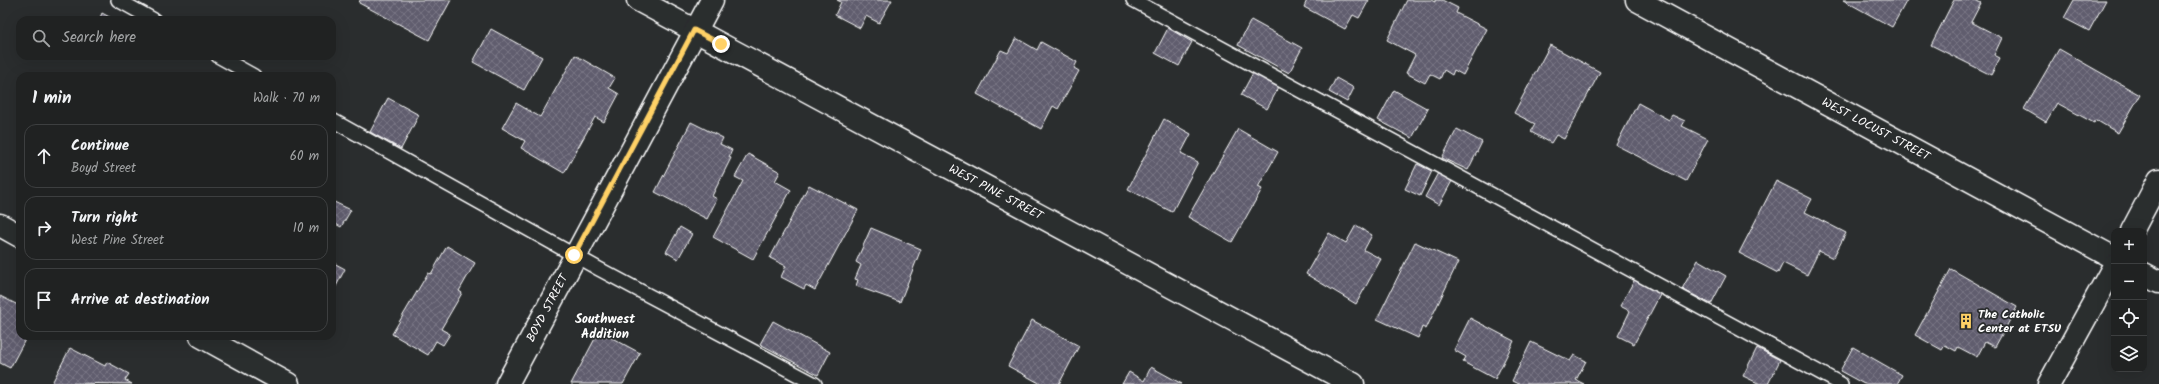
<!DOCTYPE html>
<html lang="en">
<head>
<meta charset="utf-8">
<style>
  body { margin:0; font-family:Kalam,sans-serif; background:#282a2a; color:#f1f3f6 }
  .controls { position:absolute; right:12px; bottom:12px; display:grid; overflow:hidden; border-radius:8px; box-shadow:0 4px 16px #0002 }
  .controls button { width:36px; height:36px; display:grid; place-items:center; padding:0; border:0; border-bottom:1px solid #3d3f40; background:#202222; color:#f1f3f6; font:20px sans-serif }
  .stop { position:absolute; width:12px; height:12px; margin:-9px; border:3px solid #ffd166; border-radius:50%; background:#fff }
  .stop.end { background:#ffd166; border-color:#fff; box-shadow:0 1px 4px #0008 }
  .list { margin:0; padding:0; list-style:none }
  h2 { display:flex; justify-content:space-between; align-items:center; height:52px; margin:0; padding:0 16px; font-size:17px }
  h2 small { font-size:13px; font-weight:400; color:#a2a4a5 }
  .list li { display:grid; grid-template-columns:26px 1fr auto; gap:12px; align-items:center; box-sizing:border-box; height:64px; margin:0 8px 8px; padding:0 8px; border:1px solid #3d3f40; border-radius:12px }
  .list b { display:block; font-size:15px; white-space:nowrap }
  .list p { margin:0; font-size:13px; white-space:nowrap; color:#a2a4a5 }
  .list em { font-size:13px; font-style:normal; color:#a2a4a5 }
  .icon { flex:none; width:22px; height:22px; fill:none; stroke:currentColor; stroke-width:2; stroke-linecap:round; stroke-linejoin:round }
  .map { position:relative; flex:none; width:2159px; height:384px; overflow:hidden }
  .search { position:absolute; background:#202222; box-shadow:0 4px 16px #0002; left:16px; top:16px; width:320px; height:44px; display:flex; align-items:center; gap:10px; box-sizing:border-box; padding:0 14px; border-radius:12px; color:#a2a4a5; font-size:15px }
  .panel { position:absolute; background:#202222; box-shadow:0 4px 16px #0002; left:16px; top:72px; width:320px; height:268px; border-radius:12px }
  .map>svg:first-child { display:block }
  .building { fill:url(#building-cross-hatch); stroke:#fff }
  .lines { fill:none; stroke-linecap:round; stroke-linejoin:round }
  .service-casing { stroke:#fff; stroke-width:16 }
  .minor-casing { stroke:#fff; stroke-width:25 }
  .service { stroke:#2a2d2e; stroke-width:13 }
  .minor { stroke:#2a2d2e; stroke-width:22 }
  .route { stroke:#ffd166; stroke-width:5 }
  .labels { text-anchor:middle; stroke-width:3.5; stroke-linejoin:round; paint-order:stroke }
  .street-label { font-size:12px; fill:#fff; stroke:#2a2d2e }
  .poi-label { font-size:12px; font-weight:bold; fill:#fff; stroke:#2a2d2e; text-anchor:start }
  .neighbourhood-label { font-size:13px; font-weight:bold; fill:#fff; stroke:#2a2d2e }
</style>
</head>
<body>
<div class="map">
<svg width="2159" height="384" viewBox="0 0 2159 384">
  <defs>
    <pattern id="building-cross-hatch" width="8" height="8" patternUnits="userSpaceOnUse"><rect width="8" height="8" fill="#605d6e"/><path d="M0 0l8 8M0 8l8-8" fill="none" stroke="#787584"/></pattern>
  </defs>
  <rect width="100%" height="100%" fill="#2a2d2e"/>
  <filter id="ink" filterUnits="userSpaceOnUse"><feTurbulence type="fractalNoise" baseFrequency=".025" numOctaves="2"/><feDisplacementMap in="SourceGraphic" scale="8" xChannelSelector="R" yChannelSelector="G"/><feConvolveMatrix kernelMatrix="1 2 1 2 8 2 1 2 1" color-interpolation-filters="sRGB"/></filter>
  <g filter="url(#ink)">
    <g class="building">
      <polygon points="360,0 451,0 429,40 359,3"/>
      <polygon points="837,0 892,0 879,23 866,16 860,28 835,15 841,2"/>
      <polygon points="1307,0 1369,0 1359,18 1353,15 1345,29 1304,7"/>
      <polygon points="1407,0 1431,0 1435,2 1435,0 1442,0 1458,8 1456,13 1487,29 1463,75 1454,70 1452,75 1444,70 1440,79 1430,74 1425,83 1406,73 1415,55 1387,40"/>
      <polygon points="1843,0 1907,0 1892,27"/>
      <polygon points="1954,0 1975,0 1981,3 1971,22 2002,38 1994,55 2000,58 1991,75 1931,45"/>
      <polygon points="2074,0 2106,0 2089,31 2064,18"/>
      <polygon points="102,13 115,20 99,20"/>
      <polygon points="1251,20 1302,48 1289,73 1238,45"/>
      <polygon points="1168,28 1192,42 1179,66 1155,53"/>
      <polygon points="491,29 542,57 524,90 473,62"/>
      <polygon points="1016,38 1037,50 1041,42 1077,62 1074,68 1079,71 1058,109 1053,106 1041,129 977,94 1001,50 1008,53"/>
      <polygon points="1550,45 1600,72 1564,139 1556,135 1551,143 1531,132 1535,124 1514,113"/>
      <polygon points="2059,49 2140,95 2118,133 2096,120 2094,123 2057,103 2046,122 2024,109"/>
      <polygon points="575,55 615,78 609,88 619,94 604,122 595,117 564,173 521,148 525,141 502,128 516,103 540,117"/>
      <polygon points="1254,71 1280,85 1267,109 1241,95"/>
      <polygon points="1336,78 1354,88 1347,102 1329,92"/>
      <polygon points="1394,90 1428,109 1412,138 1378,120"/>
      <polygon points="388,98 419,115 401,149 370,132"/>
      <polygon points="1638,103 1669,120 1672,115 1685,121 1682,126 1708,139 1686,181 1616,145"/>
      <polygon points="1164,119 1191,134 1181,153 1198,162 1172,212 1128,189"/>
      <polygon points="691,122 723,138 720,144 732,150 729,157 731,158 712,196 717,199 707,219 655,192"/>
      <polygon points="1238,129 1278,152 1258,187 1262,189 1232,242 1188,217"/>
      <polygon points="1457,129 1482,142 1468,170 1442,158"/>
      <polygon points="748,154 780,172 775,181 791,190 753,259 713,237 743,181 735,177"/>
      <polygon points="1417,164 1432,171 1420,196 1405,189"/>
      <polygon points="1438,173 1452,181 1439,205 1425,197"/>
      <polygon points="1776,181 1812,199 1805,212 1846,233 1833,258 1819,251 1807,275 1783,263 1778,273 1739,253"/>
      <polygon points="809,185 858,210 815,290 806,285 804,289 781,277 786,266 770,258"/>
      <polygon points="332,201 351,210 341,227 332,222"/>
      <polygon points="1356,225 1372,235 1364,250 1381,259 1356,304 1306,274 1329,233 1346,243"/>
      <polygon points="680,227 692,234 678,259 666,252"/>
      <polygon points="871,228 921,249 900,302 856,286 858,280 855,279 861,265 856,262"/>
      <polygon points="1415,242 1458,262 1426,329 1422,327 1418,338 1377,319"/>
      <polygon points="447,246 475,263 459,291 462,293 441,329 450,334 443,345 436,341 428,355 392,334 428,273 431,274"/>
      <polygon points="1698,260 1726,276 1711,304 1682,289"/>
      <polygon points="332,262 345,269 332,294"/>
      <polygon points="1951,269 2017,307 1995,347 1985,342 1977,357 1958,347 1956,351 1945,345 1942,350 1915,335"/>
      <polygon points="1635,279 1661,293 1634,344 1618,336 1630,311 1620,306"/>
      <polygon points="0,296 20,306 20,336 27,336 10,368 0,363"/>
      <polygon points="1470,318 1514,341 1495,379 1463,362 1466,357 1454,350"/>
      <polygon points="1032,320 1079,346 1059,384 1041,384 1008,366"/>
      <polygon points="773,321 830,352 818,375 760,344"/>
      <polygon points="599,331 640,353 623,384 571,384"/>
      <polygon points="1531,342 1570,361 1574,355 1586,361 1576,380 1584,384 1518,384 1512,381"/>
      <polygon points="1853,347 1902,375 1897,384 1864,384 1840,371"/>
      <polygon points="70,348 105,366 107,362 129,374 125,380 132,384 52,383"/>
      <polygon points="1757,348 1780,360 1768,384 1760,384 1743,376"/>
      <polygon points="1151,367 1182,384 1122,384 1129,372 1144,381"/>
    </g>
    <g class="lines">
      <defs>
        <g id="service">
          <polyline points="118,0 154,20"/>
          <polyline points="1133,0 1841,384"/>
          <polyline points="218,56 254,76"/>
          <polyline points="332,120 599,269 815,384"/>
        </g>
        <g id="minor">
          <polyline points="638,0 1353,384"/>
          <polyline points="1637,0 2114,258"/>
          <polyline points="0,225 20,236"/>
          <polyline points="2132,231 2159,180"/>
          <polyline points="2144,274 2159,282"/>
          <polyline points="201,336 288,384"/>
          <polyline points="507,384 712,0"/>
          <polyline points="2049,384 2114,266"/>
        </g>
      </defs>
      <use href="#service" class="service-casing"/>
      <use href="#minor" class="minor-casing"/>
      <use href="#service" class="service"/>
      <use href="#minor" class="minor"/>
    </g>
  </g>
  <g class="lines" filter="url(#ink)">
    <polyline class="route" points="574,255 694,30 721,44"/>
  </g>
  <defs>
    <symbol id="building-bare" viewBox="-9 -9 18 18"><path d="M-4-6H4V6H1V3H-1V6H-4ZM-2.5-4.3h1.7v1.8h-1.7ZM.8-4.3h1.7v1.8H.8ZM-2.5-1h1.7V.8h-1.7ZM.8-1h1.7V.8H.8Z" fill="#ffd166" stroke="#2a2d2e" stroke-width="2.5" paint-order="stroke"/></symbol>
  </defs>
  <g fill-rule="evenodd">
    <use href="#building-bare" x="1955" y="310" width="22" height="22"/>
  </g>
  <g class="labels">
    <g class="street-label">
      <text transform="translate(1876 129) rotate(28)" y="4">WEST LOCUST STREET</text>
      <text transform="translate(996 192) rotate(28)" y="4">WEST PINE STREET</text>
      <text transform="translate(547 308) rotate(-62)" y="4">BOYD STREET</text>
    </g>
    <g class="poi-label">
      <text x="1978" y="318">The Catholic<tspan x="1978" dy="14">Center at ETSU</tspan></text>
    </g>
    <g class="neighbourhood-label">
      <text x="605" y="323">Southwest<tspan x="605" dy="15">Addition</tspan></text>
    </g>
  </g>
</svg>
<div class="controls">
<button>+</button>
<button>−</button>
<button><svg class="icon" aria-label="locate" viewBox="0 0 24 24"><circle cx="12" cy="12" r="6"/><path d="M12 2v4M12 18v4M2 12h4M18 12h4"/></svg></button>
<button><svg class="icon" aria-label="layers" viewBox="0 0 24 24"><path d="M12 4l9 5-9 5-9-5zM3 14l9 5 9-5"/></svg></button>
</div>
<div class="stop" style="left:574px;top:255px"></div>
<div class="stop end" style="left:721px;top:44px"></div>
<div class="search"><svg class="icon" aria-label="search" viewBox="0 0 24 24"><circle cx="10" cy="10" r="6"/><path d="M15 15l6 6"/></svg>Search here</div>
<section class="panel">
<h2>1 min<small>Walk · 70 m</small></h2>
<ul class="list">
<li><svg class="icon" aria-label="ahead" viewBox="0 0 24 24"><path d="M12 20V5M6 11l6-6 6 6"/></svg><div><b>Continue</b><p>Boyd Street</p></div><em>60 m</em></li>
<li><svg class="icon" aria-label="right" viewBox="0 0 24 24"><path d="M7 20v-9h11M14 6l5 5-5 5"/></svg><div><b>Turn right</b><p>West Pine Street</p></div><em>10 m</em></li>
<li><svg class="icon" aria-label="arrive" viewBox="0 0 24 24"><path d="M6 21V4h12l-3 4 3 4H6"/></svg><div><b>Arrive at destination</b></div></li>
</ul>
</section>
</div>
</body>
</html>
